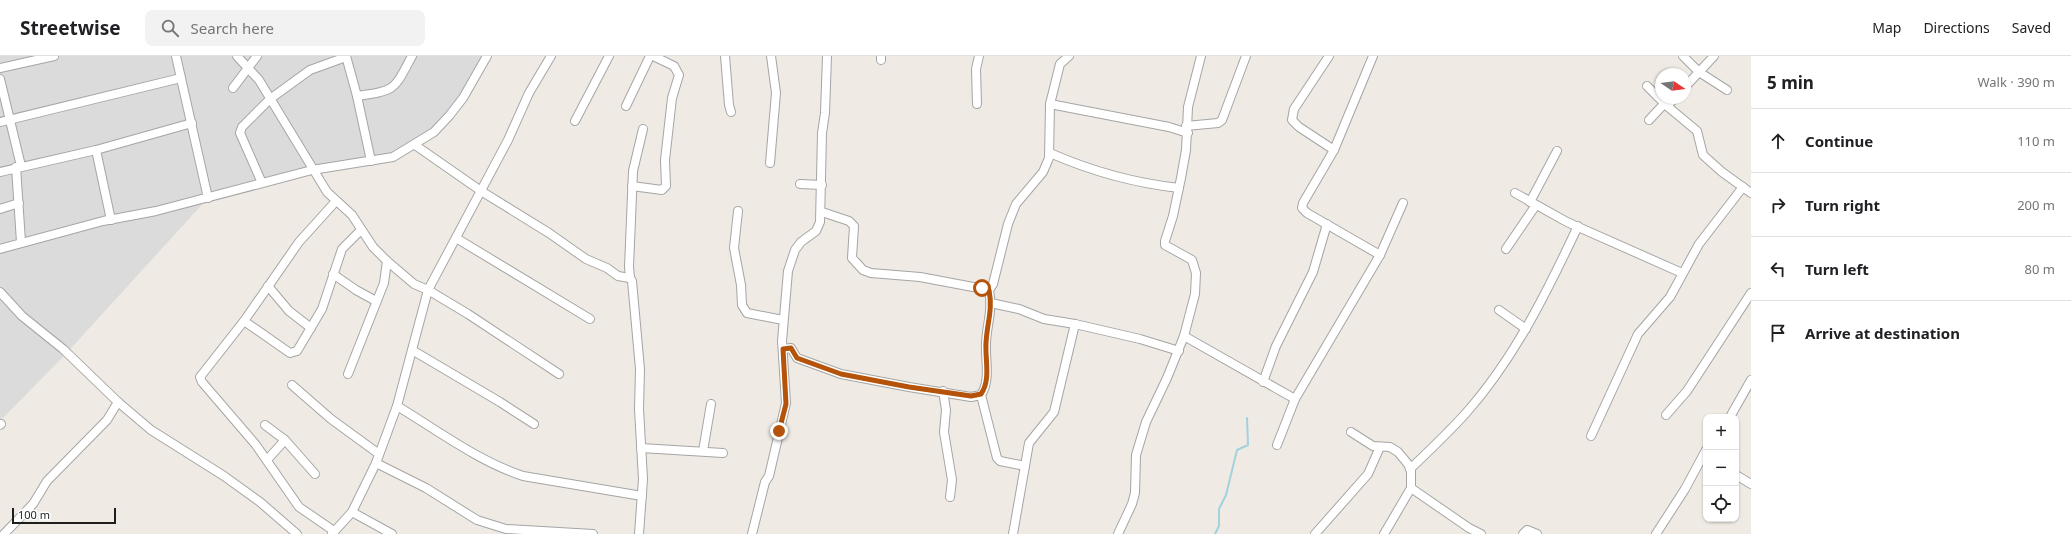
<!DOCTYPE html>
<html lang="en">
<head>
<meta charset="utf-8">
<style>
  body { margin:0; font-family:"Noto Sans",sans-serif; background:#f2f2f2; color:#202124 }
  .controls { position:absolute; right:12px; bottom:12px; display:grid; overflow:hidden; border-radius:8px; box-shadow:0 1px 3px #0004 }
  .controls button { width:36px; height:36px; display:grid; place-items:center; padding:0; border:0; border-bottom:1px solid #e0e0e0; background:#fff; color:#202124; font:20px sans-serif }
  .compass { position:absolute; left:1655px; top:12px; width:36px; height:36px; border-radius:50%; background:#fff; box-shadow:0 1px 3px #0004; rotate:103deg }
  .scale { position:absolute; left:12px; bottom:10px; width:104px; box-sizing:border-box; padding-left:4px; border:2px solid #1e1e1e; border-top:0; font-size:11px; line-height:14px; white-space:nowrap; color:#1e1e1e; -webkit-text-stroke:3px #fff; paint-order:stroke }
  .stop { position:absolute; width:12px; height:12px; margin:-9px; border:3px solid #b45309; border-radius:50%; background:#fff }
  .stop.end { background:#b45309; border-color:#fff; box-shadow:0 1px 4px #0008 }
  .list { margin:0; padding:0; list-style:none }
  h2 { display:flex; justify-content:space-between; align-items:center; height:52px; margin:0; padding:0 16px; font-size:17px }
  h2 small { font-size:13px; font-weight:400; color:#757577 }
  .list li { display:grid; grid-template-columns:26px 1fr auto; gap:12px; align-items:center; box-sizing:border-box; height:64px; padding:0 16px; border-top:1px solid #e0e0e0 }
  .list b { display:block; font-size:15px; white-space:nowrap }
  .list em { font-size:13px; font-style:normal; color:#757577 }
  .icon { flex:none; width:22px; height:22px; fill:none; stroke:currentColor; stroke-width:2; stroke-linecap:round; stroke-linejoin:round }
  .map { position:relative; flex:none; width:1751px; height:478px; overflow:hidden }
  header { display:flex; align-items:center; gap:24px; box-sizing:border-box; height:56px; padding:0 20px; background:#fff; border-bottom:1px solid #e0e0e0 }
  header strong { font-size:19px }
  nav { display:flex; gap:22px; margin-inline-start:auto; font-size:14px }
  .search { width:280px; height:36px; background:#f2f2f2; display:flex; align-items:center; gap:10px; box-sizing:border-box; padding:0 14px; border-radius:8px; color:#757577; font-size:15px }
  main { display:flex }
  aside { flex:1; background:#fff }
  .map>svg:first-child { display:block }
  .residential { fill:#dcdbdb }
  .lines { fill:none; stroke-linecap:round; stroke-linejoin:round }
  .stream { stroke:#a3d1dd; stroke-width:2 }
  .minor-casing { stroke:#a5a5a5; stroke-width:10 }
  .minor { stroke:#fff; stroke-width:8 }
  .route { stroke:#b45309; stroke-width:5 }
</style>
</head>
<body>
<header>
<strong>Streetwise</strong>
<div class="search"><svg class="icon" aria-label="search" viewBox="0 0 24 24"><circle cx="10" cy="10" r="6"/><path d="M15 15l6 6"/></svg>Search here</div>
<nav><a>Map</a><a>Directions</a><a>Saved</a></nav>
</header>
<main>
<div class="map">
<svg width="1751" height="478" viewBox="0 0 1751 478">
  <rect width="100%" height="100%" fill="#efebe4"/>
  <polygon class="residential" points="0,0 487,0 449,60 393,101 313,115 208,142 63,301 0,365"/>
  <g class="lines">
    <polyline class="stream" points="1215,478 1219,470 1219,453 1226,439 1237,394 1248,389 1247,362"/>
    <defs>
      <g id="minor">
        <polyline points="176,0 208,142"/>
        <polyline points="237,0 259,24 327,136 352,159 373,191 387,205 414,228 428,234 468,258 559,318"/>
        <polyline points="346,0 357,40 371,105"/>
        <polyline points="725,0 729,49 731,56"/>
        <polyline points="1329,0 1294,53 1292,64 1299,71 1334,94"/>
        <polyline points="1373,0 1334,94 1303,147 1302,152 1307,157 1380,199"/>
        <polyline points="1683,0 1699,16 1727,34"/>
        <polyline points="881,4 881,0"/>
        <polyline points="0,12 54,0"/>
        <polyline points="0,23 21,110"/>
        <polyline points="1647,30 1667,50"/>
        <polyline points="1685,31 1714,0"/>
        <polyline points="233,32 257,0"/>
        <path d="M 357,40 C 397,34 393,35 412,0"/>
        <polyline points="1675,42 1667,50 1697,75 1703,99 1722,116 1751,137"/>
        <polyline points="977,48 976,13 979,0"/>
        <polyline points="1050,48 1060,8 1069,0"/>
        <polyline points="626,50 650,0"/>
        <polyline points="1649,64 1664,48"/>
        <polyline points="575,65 609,0"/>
        <polyline points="0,66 181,22"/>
        <polyline points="1186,70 1218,67 1222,64 1246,0"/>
        <polyline points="415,89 481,135 549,177 586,203 607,212 618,220 630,222"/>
        <polyline points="96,94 111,164"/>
        <path d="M 1050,97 C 1091,115 1134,127 1179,132"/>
        <polyline points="770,107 776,37 771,0"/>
        <polyline points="16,111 21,186"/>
        <polyline points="0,116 96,94 192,67"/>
        <polyline points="262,127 240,77 242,71 270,43 310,14 346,1"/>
        <polyline points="800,128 822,129"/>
        <polyline points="632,130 662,134 666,130 665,104 672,42 679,19 674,10 653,0"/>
        <polyline points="1515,137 1567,166 1682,217"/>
        <polyline points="1530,146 1557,95"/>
        <polyline points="0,153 19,147"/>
        <polyline points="738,155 734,192 741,229 742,249 747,257 783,264"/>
        <polyline points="822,156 849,165 854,170 852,202 863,214 871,217 920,221 989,234 993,228 1008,168 1016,148 1043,116 1049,102 1050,48 1169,71 1188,77"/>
        <polyline points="456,182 590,263"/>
        <polyline points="0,193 103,165 156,155 312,114 393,101 434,76 449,60 463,42 487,0"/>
        <polyline points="1506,193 1536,149"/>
        <polyline points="333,218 356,234 376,245"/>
        <polyline points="268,230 289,255 311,272"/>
        <polyline points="0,236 22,260 63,293 118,346 107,364 47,425 33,448 4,478"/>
        <polyline points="991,247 1019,253 1044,263 1075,268 1140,283 1179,295"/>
        <polyline points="1499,254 1526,273"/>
        <polyline points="244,265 290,297 297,295 322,253 342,193 361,174"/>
        <polyline points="1184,280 1295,343"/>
        <path d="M 783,293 L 791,292 L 797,302 L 841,318 L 909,331 L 971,341 L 981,339 C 991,324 985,304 986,287 C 987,267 993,254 989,234"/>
        <polyline points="412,294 500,346 534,368"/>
        <polyline points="348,318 384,227 387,205"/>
        <polyline points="1263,326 1276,290 1313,216 1327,168"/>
        <polyline points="292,329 331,363 379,398"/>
        <polyline points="943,335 946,354 944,376 952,424 950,441"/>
        <polyline points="981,339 997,402 1000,405 1025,410"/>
        <polyline points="118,346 151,374 224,420 260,446 297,478"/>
        <path d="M 397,350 C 437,374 478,405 523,420 L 642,440"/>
        <polyline points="1666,359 1687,335 1751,237"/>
        <polyline points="1730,361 1751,324"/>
        <polyline points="0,369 1,368"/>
        <polyline points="265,369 285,384 315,418"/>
        <polyline points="1351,376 1373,390 1390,391 1398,396 1408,408 1411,415 1411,432 1469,472 1481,478"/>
        <polyline points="1591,380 1638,278 1670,241 1699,188 1743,131"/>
        <polyline points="1277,389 1295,343 1380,199 1403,147"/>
        <polyline points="641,392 723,397"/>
        <polyline points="703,395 711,348"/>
        <polyline points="267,404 285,384"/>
        <polyline points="376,407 426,432 477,464 506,473 593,478"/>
        <path d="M 1410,413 C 1429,395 1448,377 1466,357 C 1514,303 1547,236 1578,170"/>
        <polyline points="1736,419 1751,428"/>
        <polyline points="352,456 392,478"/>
        <polyline points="334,475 299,451 256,389 202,326 200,321 244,265 299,186 336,145"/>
        <polyline points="332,478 352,456 376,407 397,350 428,234 508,84 529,37 551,0"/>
        <polyline points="639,478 643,423 639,353 640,313 632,225 630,222 629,211 633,115 643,73"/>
        <polyline points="752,478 765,426 769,420 786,347 782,285 788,215 795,194 801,186 816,175 820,166 822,77 825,57 827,0"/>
        <polyline points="1013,478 1029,387 1054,356 1075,268"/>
        <polyline points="1118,478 1132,448 1135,437 1136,399 1146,366 1167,322 1184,280 1195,238 1196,217 1192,204 1165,189 1165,185 1173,160 1181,122 1186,94 1188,51 1201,0"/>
        <polyline points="1315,478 1368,418 1380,391"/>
        <polyline points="1384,478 1411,432"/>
        <polyline points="1523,478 1527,474 1537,478"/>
        <polyline points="1656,478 1685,433 1706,394"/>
      </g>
    </defs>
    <use href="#minor" class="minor-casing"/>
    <use href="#minor" class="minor"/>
  </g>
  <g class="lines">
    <path class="route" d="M 779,375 L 786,348 L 783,293 L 791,292 L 797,302 L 841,318 L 909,331 L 971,340 L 981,338 C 991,324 985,304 986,287 C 987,267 993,254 989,234 L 982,232"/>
  </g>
</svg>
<div class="controls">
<button>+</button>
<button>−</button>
<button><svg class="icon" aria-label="locate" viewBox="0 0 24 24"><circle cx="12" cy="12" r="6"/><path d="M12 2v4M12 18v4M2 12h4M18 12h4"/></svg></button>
</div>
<svg class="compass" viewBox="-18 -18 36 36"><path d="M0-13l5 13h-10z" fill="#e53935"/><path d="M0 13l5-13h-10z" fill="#757577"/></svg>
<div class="scale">100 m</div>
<div class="stop" style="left:982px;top:232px"></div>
<div class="stop end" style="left:779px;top:375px"></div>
</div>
<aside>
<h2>5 min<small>Walk · 390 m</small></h2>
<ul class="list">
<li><svg class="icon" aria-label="ahead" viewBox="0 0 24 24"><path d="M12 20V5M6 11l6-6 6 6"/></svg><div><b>Continue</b></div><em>110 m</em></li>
<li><svg class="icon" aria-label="right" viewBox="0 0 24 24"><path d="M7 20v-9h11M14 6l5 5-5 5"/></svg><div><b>Turn right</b></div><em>200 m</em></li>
<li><svg class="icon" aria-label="left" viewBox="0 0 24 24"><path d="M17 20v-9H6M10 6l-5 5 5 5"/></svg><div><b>Turn left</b></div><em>80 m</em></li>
<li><svg class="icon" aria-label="arrive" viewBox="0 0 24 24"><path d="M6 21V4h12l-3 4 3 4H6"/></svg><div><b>Arrive at destination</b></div></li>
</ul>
</aside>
</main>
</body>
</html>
